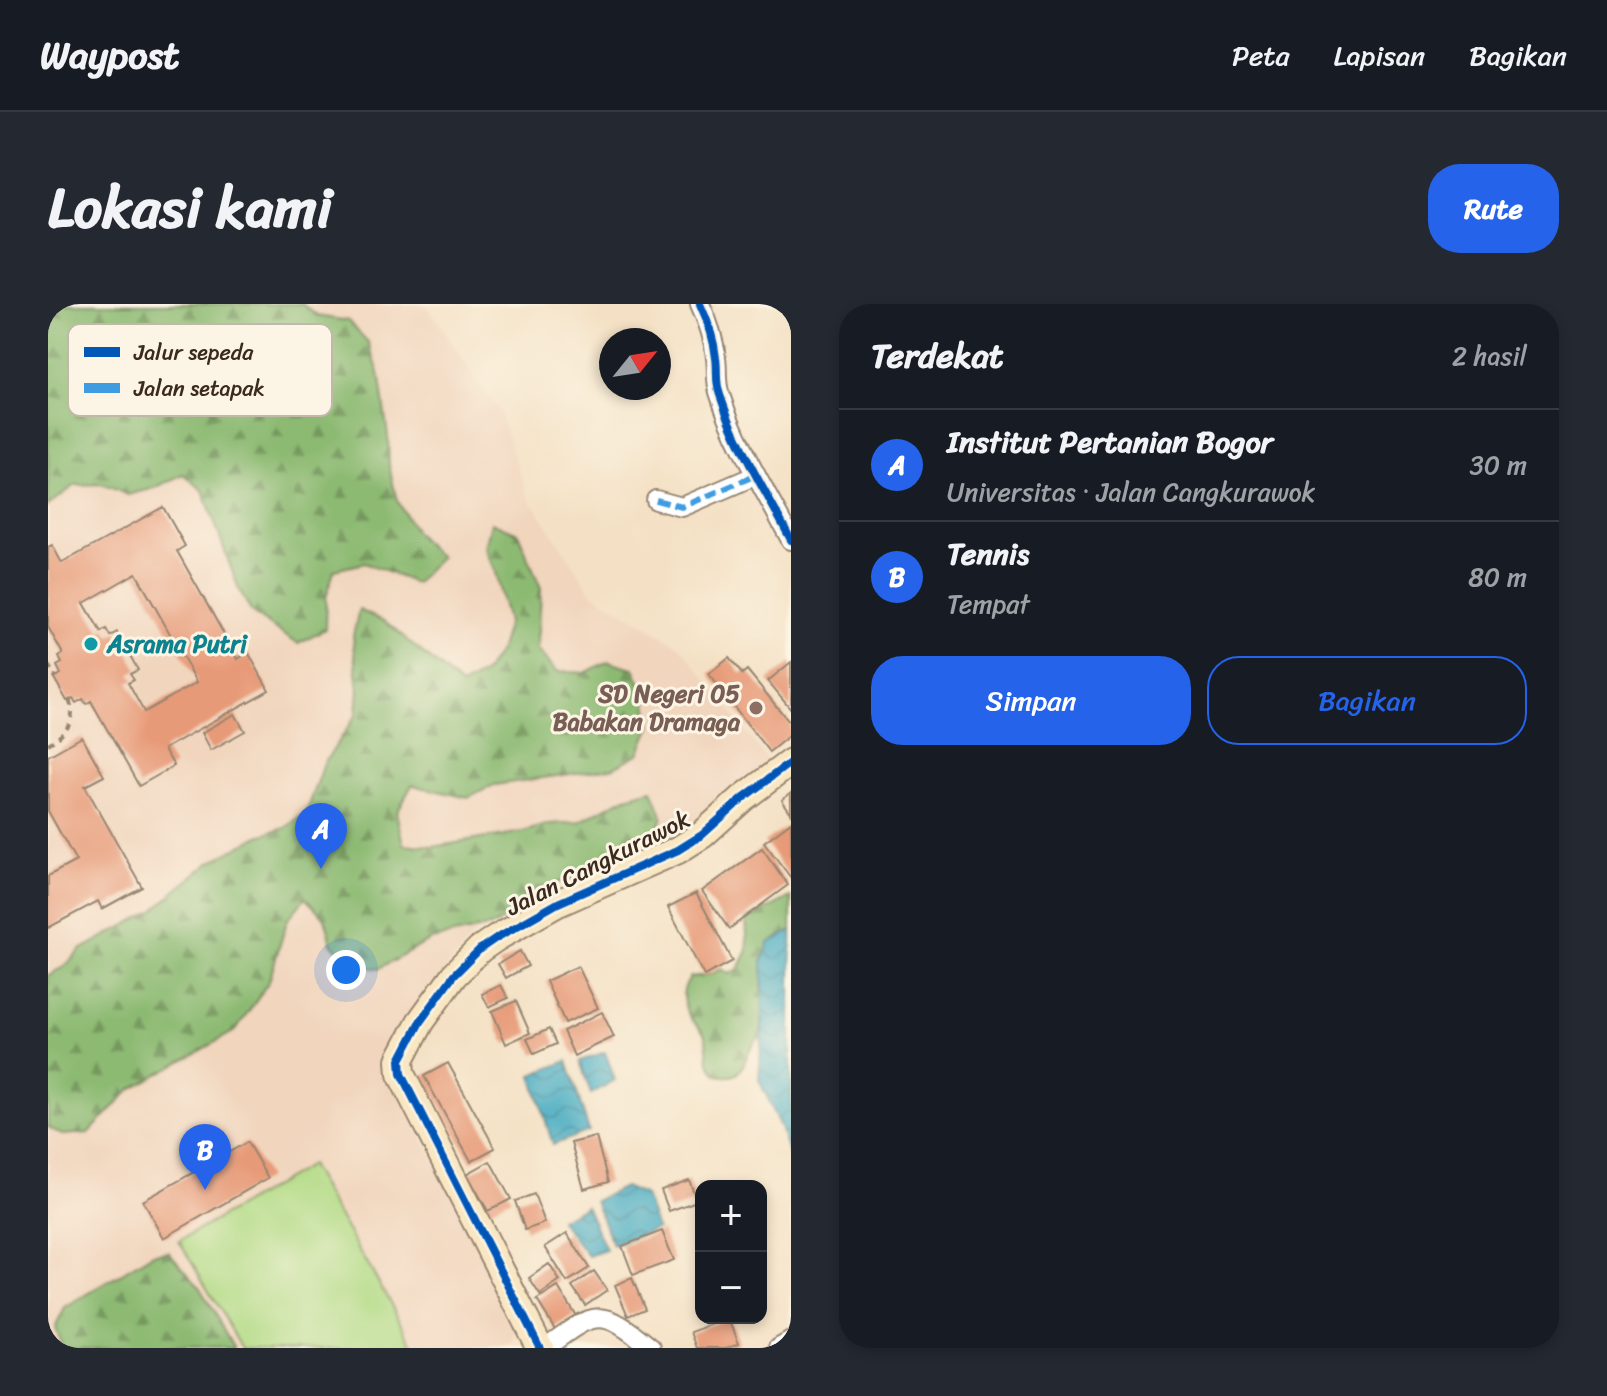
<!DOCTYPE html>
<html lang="id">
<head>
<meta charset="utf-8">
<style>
  body { margin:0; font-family:Sriracha,sans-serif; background:#242831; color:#f1f3f6 }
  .controls { position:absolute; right:24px; bottom:24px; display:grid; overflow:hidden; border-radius:16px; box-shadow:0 4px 12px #0003 }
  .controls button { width:72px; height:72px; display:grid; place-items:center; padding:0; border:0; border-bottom:2px solid #363941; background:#171b24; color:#f1f3f6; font:40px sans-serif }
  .compass { position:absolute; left:551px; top:24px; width:72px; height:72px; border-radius:50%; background:#171b24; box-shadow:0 4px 12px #0003; rotate:60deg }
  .you { position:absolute; left:298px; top:666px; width:28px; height:28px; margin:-20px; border:6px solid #fff; border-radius:50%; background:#1a73e8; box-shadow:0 0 0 12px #1a73e833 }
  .badge { display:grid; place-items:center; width:52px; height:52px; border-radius:50%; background:#2563eb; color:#fff; font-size:26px; font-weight:700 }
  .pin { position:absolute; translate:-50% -66px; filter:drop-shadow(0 2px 4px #0008) }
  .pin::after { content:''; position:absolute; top:42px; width:28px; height:24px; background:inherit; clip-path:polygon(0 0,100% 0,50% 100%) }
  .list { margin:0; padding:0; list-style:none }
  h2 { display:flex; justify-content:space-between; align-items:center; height:104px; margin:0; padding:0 32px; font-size:34px }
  h2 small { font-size:26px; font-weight:400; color:#9ea1a6 }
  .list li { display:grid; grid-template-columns:52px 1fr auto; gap:24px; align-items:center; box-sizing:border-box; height:112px; padding:0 32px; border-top:2px solid #363941 }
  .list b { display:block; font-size:30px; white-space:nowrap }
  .list p { margin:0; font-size:26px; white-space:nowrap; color:#9ea1a6 }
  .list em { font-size:26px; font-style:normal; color:#9ea1a6 }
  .actions { display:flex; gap:16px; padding:24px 32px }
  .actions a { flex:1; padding:18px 0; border:2px solid #2563eb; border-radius:32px; text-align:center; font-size:28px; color:#2563eb }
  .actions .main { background:#2563eb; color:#fff }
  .map { position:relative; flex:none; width:743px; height:1044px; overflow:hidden; border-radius:32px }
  header { display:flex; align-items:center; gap:48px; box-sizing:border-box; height:112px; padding:0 40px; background:#171b24; border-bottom:2px solid #363941 }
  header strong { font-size:38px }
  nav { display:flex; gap:44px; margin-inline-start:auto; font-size:28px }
  .intro { display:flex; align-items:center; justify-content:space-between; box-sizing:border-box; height:192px; padding:0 48px }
  h1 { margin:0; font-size:56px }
  .button { padding:20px 36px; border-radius:32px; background:#2563eb; color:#fff; font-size:28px; font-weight:700 }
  main { display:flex; gap:48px; padding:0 48px }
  aside { flex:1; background:#171b24; border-radius:32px; box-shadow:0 4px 12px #0003 }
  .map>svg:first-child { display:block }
  .built { fill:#f1d5bd }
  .forest { fill:url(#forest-firs); stroke:#647248; stroke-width:2 }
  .pitch { fill:#b1da84; stroke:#768251; stroke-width:2 }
  .water { fill:url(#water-waves); stroke:#3e6a70; stroke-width:2 }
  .building { fill:#e79a77; fill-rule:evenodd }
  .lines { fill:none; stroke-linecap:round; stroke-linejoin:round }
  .street-casing { stroke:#988672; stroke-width:22 }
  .secondary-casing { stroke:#988672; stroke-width:30 }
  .path { stroke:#988672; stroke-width:4; stroke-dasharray:6 6; stroke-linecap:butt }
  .street { stroke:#fff; stroke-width:18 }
  .secondary { stroke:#f9e7c3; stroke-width:26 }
  .quiet { stroke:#3f9ce0; stroke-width:6; stroke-dasharray:12 6; stroke-linecap:butt }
  .cycleway-casing { stroke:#fcf5e5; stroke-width:13 }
  .cycleway { stroke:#0057b8; stroke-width:8 }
  .culture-dot { fill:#0f9aa8; stroke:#fcf5e5; stroke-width:3 }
  .education-dot { fill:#8d6e63; stroke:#fcf5e5; stroke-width:3 }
  .labels { text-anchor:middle; stroke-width:6; stroke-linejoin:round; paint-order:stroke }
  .culture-label { font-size:24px; font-weight:bold; fill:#0d838f; stroke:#fcf5e5; text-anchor:start }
  .education-label { font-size:24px; font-weight:bold; fill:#785e54; stroke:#fcf5e5; text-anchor:end }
  .street-label { font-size:24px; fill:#3b2a1e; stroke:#fcf5e5 }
  .key { fill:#fcf5e5; stroke:#c2b8a9; stroke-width:2 }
  .key-label { font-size:22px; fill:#3b2a1e }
</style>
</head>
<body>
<header>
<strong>Waypost</strong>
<nav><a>Peta</a><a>Lapisan</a><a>Bagikan</a></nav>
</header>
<div class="intro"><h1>Lokasi kami</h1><a class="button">Rute</a></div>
<main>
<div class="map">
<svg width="743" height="1044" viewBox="0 0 743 1044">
  <defs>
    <pattern id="forest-firs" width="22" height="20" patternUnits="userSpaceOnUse" patternTransform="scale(2)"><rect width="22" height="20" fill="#8cba72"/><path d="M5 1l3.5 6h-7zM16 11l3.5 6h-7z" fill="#74975d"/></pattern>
    <pattern id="water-waves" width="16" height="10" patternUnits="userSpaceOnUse" patternTransform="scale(2)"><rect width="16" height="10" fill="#41a9c1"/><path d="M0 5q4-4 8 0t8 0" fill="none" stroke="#388a9c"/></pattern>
  </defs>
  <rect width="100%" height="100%" fill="#fcf5e5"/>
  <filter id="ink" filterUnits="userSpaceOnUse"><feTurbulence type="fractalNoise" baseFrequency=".0125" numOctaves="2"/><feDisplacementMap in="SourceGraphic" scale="16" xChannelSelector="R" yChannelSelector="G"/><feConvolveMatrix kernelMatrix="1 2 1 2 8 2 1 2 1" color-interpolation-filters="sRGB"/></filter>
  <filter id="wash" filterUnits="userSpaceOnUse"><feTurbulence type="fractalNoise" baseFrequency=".006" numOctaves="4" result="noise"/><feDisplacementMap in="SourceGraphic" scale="32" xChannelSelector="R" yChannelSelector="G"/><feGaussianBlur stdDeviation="1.8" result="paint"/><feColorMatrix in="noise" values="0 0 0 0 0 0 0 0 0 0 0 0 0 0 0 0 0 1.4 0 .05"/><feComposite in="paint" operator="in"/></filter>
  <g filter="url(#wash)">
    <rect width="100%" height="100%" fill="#f4e1c5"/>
    <polygon class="built" points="0,0 378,0 451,108 479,190 544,289 631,341 722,459 648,521 443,609 362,711 345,780 472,1012 466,1040 458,1044 0,1044"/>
    <g class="forest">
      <polygon points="0,0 254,0 269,12 300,17 320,38 331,68 340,132 341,162 349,197 369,231 393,253 367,279 316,259 286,266 278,294 277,325 250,339 204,309 191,286 155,186 135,170 107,184 80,191 54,180 27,181 0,202"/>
      <polygon points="444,218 470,229 493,284 490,346 509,367 537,369 560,357 586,364 598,391 603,422 591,450 564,464 446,481 420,494 364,481 349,508 356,540 384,543 475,528 502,520 531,518 578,493 604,486 615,514 599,539 548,569 489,584 468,608 442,623 383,636 330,665 302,660 284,639 277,614 257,594 239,617 221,677 187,727 83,785 41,829 14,831 0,823 0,671 16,663 34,645 104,607 162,558 211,532 237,524 258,510 276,460 309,410 311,385 305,332 311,306 336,317 413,382 436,369 451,347 460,318 448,268 438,244"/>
      <path d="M 743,593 L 743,633 L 728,723 C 722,727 712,732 707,738 C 694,755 698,778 669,771 C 653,750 663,745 656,729 C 653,724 646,719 643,714 C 633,700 632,687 642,673 L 664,670 L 674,665 L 681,670 L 691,665 L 700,646 L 698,616 Z"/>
      <polygon points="121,948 152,984 186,1044 14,1044 7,1024 17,1004 105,950"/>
    </g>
    <polygon class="pitch" points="262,861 366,1040 358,1044 194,1044 131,937"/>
    <g class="water">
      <polygon points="743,627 743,856 733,823 711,776 715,707 714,657 721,639"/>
      <polygon points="557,748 567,776 543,790 532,757"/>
      <polygon points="519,757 541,827 505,841 484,771"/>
      <polygon points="576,883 597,892 609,925 565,942 547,897"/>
      <polygon points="538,902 558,946 540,952 512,916"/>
    </g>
    <g id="blocks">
      <g class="building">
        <path d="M 115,203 L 137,242 L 129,247 L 190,355 L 200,348 L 221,386 L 116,445 L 126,462 L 91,482 L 43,397 L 38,400 L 35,395 L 28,399 L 25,394 L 19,397 L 6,374 L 13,370 L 9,362 L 14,359 L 11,353 L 15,350 L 0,323 L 0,243 L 4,241 L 14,259 ZM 88,269 L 149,378 L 96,408 L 80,379 L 86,376 L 82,370 L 90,366 L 69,328 L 62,332 L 58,325 L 53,328 L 36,299 Z"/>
        <polygon points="681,354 694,370 699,366 743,420 743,430 721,448 661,370"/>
        <polygon points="743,358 743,405 720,377"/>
        <polygon points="187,410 197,427 163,446 154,429"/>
        <polygon points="34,433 56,472 37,482 94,583 54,605 50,597 0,624 0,572 28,557 0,507 0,452"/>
        <polygon points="743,489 743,509 734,496"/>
        <polygon points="743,518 743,574 716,538"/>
        <polygon points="714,544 740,581 681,625 654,587"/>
        <polygon points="648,589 684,657 656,672 620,603"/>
        <polygon points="472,647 480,662 458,674 450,660"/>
        <polygon points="530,662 550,704 517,719 498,677"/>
        <polygon points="453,681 460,694 441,703 434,690"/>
        <polygon points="468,697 482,729 458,740 444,707"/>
        <polygon points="554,708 566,733 526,752 515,727"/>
        <polygon points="501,725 508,740 486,750 479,735"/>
        <polygon points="400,759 447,844 423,857 376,772"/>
        <polygon points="548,833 560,878 536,885 523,839"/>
        <polygon points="199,838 220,874 116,934 95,897"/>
        <polygon points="442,857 463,895 440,907 419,870"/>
        <polygon points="641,876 649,897 621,907 613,886"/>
        <polygon points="486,890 497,919 477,926 467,897"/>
        <polygon points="614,927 626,956 585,971 574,942"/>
        <polygon points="519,929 541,964 519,978 497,943"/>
        <polygon points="501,960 512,977 492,991 481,974"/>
        <polygon points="546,967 559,986 537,1001 524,982"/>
        <polygon points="584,974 597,1005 580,1012 567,981"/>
        <polygon points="510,983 528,1012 507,1025 489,996"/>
        <polygon points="681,1014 691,1039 678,1044 649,1044 643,1028"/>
      </g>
    </g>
  </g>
  <g filter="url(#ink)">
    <use href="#blocks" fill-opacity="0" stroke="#988672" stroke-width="2"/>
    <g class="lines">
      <defs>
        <g id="street">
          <path d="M 652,0 C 660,17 666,35 668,54 C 670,67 667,78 672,91 C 689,143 718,188 743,236"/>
          <polyline points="608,196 634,203 706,172"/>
          <path d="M 497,1044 C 547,1007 553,1002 603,1044"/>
          <polyline points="731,1044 743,1037"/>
        </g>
        <polyline id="secondary" points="492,1044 353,770 352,756 372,718 406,671 432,645 448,634 510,599 630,546 654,531 695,494 743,458"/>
      </defs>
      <use href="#street" class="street-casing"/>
      <use href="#secondary" class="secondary-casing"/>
      <g class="path">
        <polyline points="0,361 8,373"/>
        <path d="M 0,440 C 17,431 30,416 21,396"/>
      </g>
      <use href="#street" class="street"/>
      <use href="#secondary" class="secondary"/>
      <polyline class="quiet" points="608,196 634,203 706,172"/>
      <defs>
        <g id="cycleway">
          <path d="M 652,0 C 660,17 666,35 668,54 C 670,67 667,78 672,91 C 689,143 718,188 743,236"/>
          <polyline points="492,1044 353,770 352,756 372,718 406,671 432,645 448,634 510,599 630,546 654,531 695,494 743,458"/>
        </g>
      </defs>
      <use href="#cycleway" class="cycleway-casing"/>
      <use href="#cycleway" class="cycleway"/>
    </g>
  </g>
  <circle class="culture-dot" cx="43" cy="340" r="8"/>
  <circle class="education-dot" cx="708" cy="404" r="8"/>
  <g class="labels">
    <g class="culture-label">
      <text x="59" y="348">Asrama Putri</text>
    </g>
    <g class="education-label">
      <text x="692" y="398">SD Negeri 05<tspan x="692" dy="28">Babakan Dramaga</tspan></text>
    </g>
    <g class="street-label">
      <text transform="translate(550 559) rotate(-27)" y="8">Jalan Cangkurawok</text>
    </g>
  </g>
  <rect x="20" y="20" width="264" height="92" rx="12" class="key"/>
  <rect x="36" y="43" width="36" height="10" fill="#0057b8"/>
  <rect x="36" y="79" width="36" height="10" fill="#3f9ce0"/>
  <g class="key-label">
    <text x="86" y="56">Jalur sepeda</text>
    <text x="86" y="92">Jalan setapak</text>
  </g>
</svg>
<div class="controls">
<button>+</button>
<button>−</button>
</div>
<svg class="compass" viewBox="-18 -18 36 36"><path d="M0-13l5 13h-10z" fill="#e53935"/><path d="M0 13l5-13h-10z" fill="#9ea1a6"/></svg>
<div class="you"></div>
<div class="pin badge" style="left:273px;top:565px">A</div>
<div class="pin badge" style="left:157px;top:886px">B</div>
</div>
<aside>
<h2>Terdekat<small>2 hasil</small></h2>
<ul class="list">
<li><span class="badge">A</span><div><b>Institut Pertanian Bogor</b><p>Universitas · Jalan Cangkurawok</p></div><em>30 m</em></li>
<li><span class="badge">B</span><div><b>Tennis</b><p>Tempat</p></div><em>80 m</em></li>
</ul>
<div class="actions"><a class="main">Simpan</a><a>Bagikan</a></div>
</aside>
</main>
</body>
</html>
